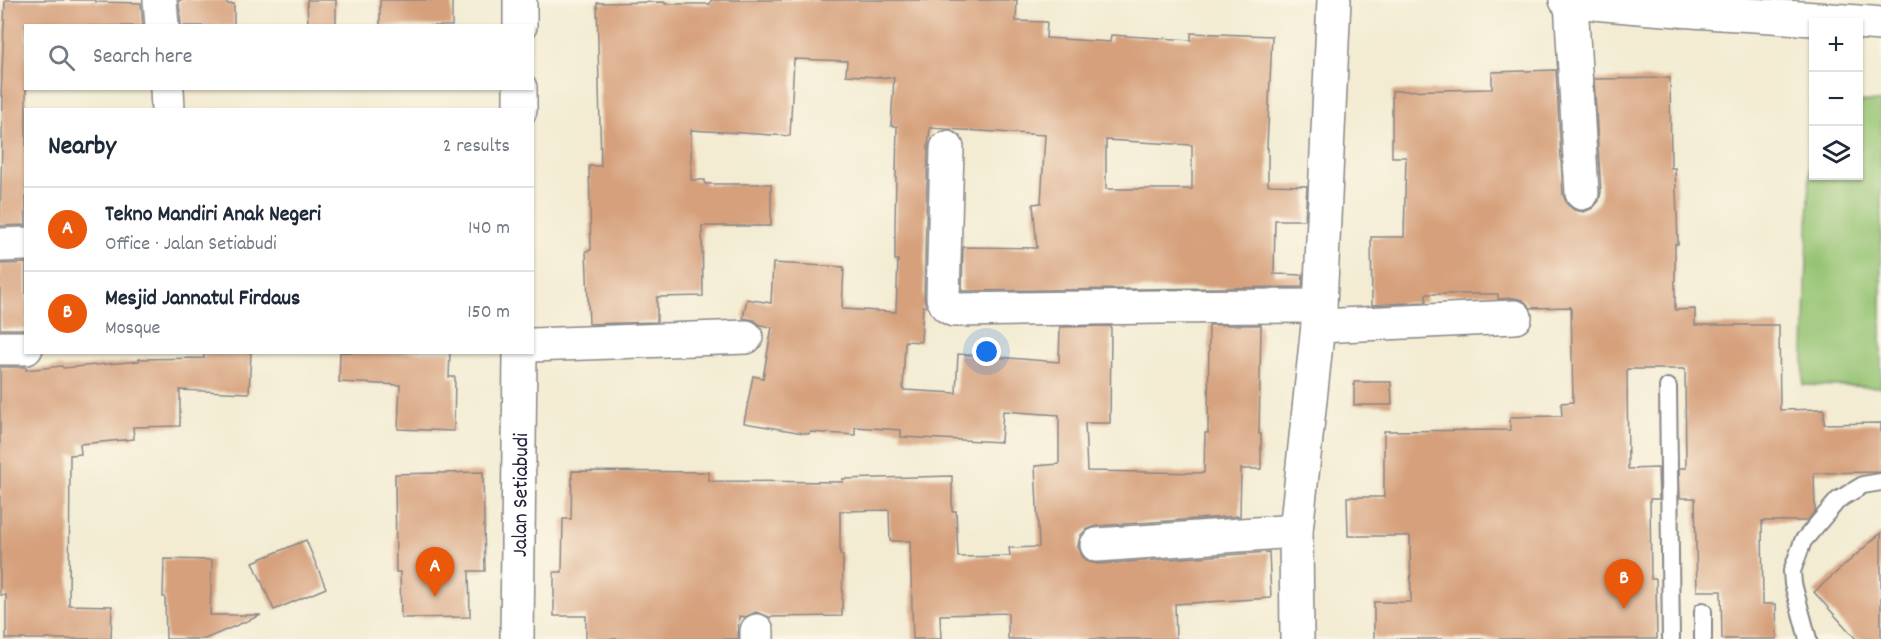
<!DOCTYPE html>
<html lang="en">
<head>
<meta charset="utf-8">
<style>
  body { margin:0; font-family:Dekko,sans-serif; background:#f2f2f3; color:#1f2937 }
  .controls { position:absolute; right:18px; top:18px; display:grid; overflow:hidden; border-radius:0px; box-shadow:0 2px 4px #0004 }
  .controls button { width:54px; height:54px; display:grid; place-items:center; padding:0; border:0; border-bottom:2px solid #e0e1e3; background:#fff; color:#1f2937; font:30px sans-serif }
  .you { position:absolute; left:987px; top:352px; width:21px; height:21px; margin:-15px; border:4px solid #fff; border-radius:50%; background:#1a73e8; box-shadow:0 0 0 9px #1a73e833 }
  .badge { display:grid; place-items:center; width:39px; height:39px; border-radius:50%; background:#ea580c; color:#fff; font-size:20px; font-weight:700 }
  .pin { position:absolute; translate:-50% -50px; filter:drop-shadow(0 2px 3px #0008) }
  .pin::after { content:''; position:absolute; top:32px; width:21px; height:18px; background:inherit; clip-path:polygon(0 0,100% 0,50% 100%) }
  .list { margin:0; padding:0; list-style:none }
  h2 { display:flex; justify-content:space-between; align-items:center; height:78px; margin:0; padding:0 24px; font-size:26px }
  h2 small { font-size:20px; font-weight:400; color:#747a83 }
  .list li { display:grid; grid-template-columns:39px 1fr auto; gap:18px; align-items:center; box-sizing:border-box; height:84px; padding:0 24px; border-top:2px solid #e0e1e3 }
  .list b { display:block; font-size:22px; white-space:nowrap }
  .list p { margin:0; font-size:20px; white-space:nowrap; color:#747a83 }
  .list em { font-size:20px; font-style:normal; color:#747a83 }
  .icon { flex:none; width:33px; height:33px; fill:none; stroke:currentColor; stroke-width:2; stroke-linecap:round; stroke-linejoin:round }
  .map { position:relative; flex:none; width:1881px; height:639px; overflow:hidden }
  .search { position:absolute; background:#fff; box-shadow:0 2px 4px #0004; left:24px; top:24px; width:510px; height:66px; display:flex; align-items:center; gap:15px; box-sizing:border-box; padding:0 21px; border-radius:0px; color:#747a83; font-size:22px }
  .panel { position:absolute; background:#fff; box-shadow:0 2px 4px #0004; left:24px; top:108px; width:510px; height:246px; border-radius:0px }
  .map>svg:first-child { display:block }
  .green { fill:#94c372; stroke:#5b7256; stroke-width:1.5 }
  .building { fill:#d6a07c; fill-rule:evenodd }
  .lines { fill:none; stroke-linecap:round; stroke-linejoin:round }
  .lane-casing { stroke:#8a8787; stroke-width:20 }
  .street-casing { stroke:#8a8787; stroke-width:36 }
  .lane { stroke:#fff; stroke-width:16 }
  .street { stroke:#fff; stroke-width:33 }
  .labels { text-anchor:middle; stroke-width:4.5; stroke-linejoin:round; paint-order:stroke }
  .street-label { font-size:22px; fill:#22223b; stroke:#fcf5e5 }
</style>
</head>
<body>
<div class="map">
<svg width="1881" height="639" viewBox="0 0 1881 639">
  <rect width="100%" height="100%" fill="#fcf5e5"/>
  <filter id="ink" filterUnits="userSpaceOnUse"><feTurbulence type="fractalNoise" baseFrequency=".0167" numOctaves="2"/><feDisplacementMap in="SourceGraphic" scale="12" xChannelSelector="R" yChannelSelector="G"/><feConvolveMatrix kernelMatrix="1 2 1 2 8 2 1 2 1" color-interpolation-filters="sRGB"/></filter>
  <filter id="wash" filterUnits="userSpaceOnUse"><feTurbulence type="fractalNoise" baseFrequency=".008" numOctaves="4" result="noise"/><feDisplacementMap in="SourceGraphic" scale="24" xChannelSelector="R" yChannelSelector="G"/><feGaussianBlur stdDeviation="1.35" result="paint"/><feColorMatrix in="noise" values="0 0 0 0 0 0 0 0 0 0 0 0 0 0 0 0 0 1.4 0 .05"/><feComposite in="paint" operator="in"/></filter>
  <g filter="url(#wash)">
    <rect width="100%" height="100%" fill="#f3ecd3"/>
    <polygon class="green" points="1812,100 1814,176 1858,176 1859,102 1881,102 1881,387 1803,385"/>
    <g id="blocks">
      <g class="building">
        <polygon points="5,0 96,0 96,2 141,3 143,26 26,26 26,225 0,226 3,96 1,96"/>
        <polygon points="179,0 227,0 227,4 234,4 234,26 181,26"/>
        <polygon points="307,0 336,0 336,26 308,26"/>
        <rect x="380" y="0" width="72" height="26"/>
        <path d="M 711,0 L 1017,0 L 1016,21 L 1047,22 L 1046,38 L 1110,42 L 1111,35 L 1191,40 L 1191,33 L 1272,36 L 1267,148 L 1268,148 L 1268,185 L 1307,186 L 1305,220 L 1275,220 L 1274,274 L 1303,275 L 1302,287 L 962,291 L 963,247 L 1037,248 L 1033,204 L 1041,203 L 1045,135 L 930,128 L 928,147 L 924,297 L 926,307 L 923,306 L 921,342 L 905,341 L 903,390 L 956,393 L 958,354 L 1059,362 L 1060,327 L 1111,326 L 1110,423 L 1085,423 L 1087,471 L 1204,473 L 1205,433 L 1208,433 L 1209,325 L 1261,325 L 1259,434 L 1261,434 L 1261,469 L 1241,469 L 1240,516 L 1096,526 L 1086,530 L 1080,536 L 1078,546 L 1082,556 L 1089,562 L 1098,564 L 1269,552 L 1271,598 L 1175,604 L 1176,639 L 1008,639 L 1008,613 L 940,615 L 941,639 L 913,639 L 910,541 L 890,541 L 889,510 L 840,511 L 840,555 L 843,555 L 842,616 L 769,617 L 756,612 L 746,617 L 739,616 L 738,639 L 586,639 L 586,616 L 554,616 L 554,572 L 562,572 L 563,519 L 571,519 L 572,471 L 709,472 L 709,481 L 843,482 L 842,479 L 952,476 L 952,511 L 956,511 L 958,557 L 1010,556 L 1009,548 L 1039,547 L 1035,466 L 1059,464 L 1059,415 L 1003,411 L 1001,442 L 901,437 L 901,430 L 855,427 L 855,435 L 810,432 L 809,434 L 744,423 L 753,376 L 763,378 L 772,327 L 760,325 L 754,320 L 743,318 L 747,299 L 771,303 L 773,263 L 844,267 L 842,309 L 896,312 L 898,260 L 895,260 L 895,223 L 897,126 L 891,126 L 894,78 L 846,75 L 847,61 L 794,59 L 790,136 L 691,130 L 691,180 L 705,180 L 705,184 L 771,184 L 771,226 L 702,226 L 703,296 L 657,297 L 657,322 L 589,324 L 586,251 L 591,250 L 589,166 L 601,166 L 597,3 L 665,2 L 665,4 L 710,4 ZM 1106,140 L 1192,145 L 1192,189 L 1106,189 Z"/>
        <polygon points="1556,70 1563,194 1567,204 1574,210 1584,212 1593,208 1599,201 1601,192 1594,79 1670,78 1671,168 1675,168 1677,215 1678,244 1675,244 1675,310 1695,309 1695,325 1779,325 1780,410 1824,409 1824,424 1881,423 1881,472 1814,473 1815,511 1807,521 1762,521 1763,604 1776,604 1777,639 1722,639 1721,591 1697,591 1695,498 1680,498 1679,468 1686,468 1685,369 1627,369 1628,469 1658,468 1659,499 1650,499 1651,579 1656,579 1657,639 1374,639 1374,602 1411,602 1410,536 1348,536 1347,497 1384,497 1384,431 1510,430 1510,417 1562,416 1561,403 1573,402 1571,307 1531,308 1523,300 1514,298 1498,299 1498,294 1426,294 1426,302 1372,305 1371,237 1404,237 1406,157 1392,157 1392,91 1492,89 1492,72"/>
        <polygon points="26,263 26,329 0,329 0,264"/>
        <polygon points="204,352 251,352 249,393 180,390 180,426 133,427 134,439 80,444 81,454 70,455 69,605 112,606 111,639 6,639 6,595 0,595 0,367 26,367 26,370 62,366 63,368 139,361 139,359 204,358"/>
        <polygon points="340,352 450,352 449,377 455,377 454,431 398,429 400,385 339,382"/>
        <polygon points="1354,382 1391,382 1392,405 1354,405"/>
        <polygon points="483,472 485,571 469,571 470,617 401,618 400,572 396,572 395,474"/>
        <polygon points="1881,533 1881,639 1856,639 1814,592"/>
        <polygon points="306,540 326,588 274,610 253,562"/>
        <polygon points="164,559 212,560 210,615 261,615 205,639 166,639 165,597 163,597"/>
      </g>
    </g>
  </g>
  <g filter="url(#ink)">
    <use href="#blocks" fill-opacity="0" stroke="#8a8787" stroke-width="1.5"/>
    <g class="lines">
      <defs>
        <g id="lane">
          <polyline points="1668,387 1671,639"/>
          <polyline points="1703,639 1703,611"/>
          <polyline points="1808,639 1793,584 1792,571 1803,541 1838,500 1863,485 1881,482"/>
        </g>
        <g id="street">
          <polyline points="160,0 162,26"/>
          <polyline points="520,0 520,26"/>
          <path d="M 1566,0 C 1671,12 1776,15 1881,24"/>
          <polyline points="1571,1 1582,193"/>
          <polyline points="167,88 168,110"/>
          <polyline points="520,88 520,110"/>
          <path d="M 947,148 L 943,298 L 947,306 L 954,310 C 1076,308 1198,306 1320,306"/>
          <polyline points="0,245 26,244"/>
          <polyline points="1318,326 1515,317"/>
          <polyline points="532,345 746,337"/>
          <polyline points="0,348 26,348"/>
          <polyline points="1097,545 1296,531"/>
          <path id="s1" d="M 517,639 L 520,352"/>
          <polyline points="757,639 757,631"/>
          <polyline points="1297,639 1296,531 1320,306 1334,0"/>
        </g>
      </defs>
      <use href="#lane" class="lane-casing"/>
      <use href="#street" class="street-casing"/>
      <use href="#lane" class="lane"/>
      <use href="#street" class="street"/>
    </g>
  </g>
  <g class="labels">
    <g class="street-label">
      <text dy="8" stroke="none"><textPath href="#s1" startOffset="144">Jalan Setiabudi</textPath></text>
    </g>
  </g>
</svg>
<div class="controls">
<button>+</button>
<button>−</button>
<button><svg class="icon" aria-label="layers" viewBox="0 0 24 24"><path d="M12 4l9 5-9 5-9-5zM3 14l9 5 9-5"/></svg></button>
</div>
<div class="you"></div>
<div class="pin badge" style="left:435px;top:597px">A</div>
<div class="pin badge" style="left:1624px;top:609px">B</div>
<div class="search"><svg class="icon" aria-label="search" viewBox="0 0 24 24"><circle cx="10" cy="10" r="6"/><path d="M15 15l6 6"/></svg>Search here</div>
<section class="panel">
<h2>Nearby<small>2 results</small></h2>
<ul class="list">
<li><span class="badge">A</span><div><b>Tekno Mandiri Anak Negeri</b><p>Office · Jalan Setiabudi</p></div><em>140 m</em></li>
<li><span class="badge">B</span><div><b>Mesjid Jannatul Firdaus</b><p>Mosque</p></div><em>150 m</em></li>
</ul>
</section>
</div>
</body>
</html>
